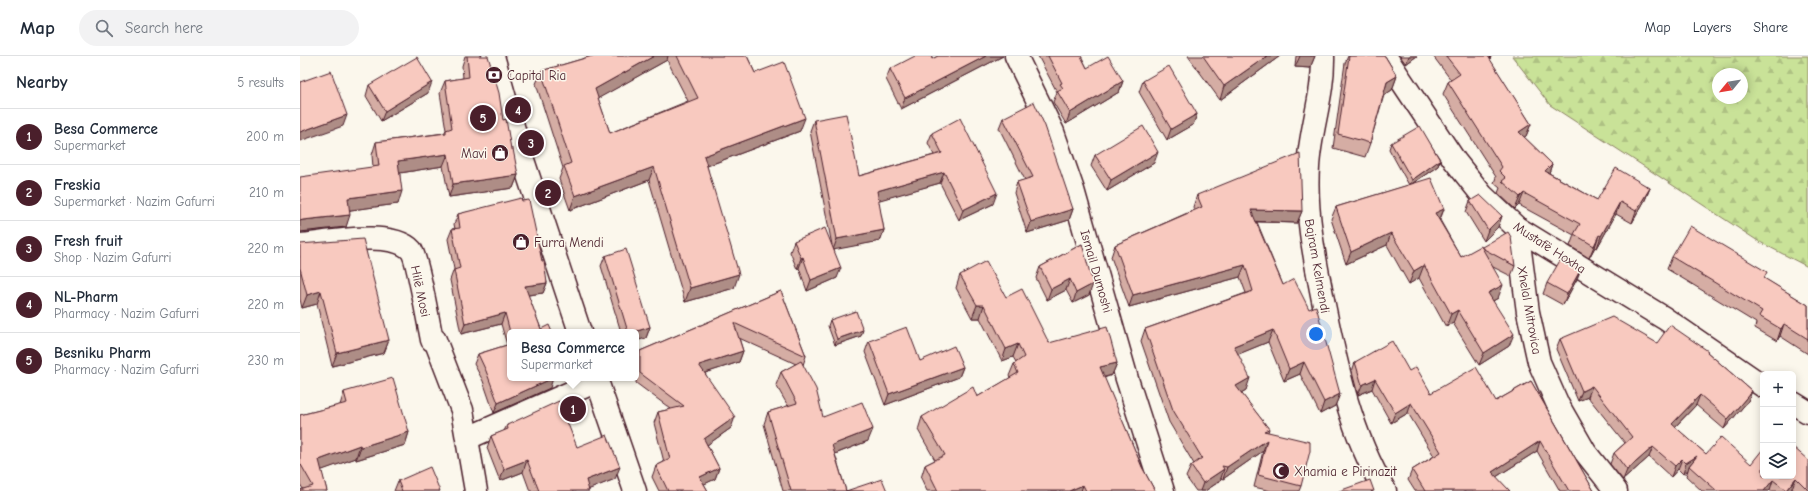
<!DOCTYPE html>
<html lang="en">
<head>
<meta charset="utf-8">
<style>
  body { margin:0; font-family:"Comic Neue",sans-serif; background:#f2f2f3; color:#1f2937 }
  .controls { position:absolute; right:12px; bottom:12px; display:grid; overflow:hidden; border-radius:6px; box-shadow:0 2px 10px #0003 }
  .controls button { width:36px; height:36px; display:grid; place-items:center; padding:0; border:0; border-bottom:1px solid #e0e1e3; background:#fff; color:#1f2937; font:20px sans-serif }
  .compass { position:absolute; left:1412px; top:12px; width:36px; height:36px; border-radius:50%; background:#fff; box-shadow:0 2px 10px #0003; rotate:240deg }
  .you { position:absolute; left:1016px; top:278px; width:14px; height:14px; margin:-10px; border:3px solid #fff; border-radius:50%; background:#1a73e8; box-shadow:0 0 0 6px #1a73e833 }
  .badge { display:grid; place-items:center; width:26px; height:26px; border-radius:50%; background:#4a1f2b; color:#fff; font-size:13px; font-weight:700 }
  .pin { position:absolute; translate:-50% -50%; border:2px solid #fff; box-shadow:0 1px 4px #0006 }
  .popup { position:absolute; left:207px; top:273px; width:132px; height:52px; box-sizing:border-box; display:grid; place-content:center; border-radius:6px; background:#fff; filter:drop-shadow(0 1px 3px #0005); font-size:13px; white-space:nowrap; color:#747a83 }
  .popup b { font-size:15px; color:#1f2937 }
  .popup::after { content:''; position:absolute; left:50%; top:100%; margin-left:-8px; border:8px solid transparent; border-top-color:#fff }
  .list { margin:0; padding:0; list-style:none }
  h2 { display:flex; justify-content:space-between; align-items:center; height:52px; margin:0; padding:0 16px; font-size:17px }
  h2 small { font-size:13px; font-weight:400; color:#747a83 }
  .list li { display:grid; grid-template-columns:26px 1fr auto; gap:12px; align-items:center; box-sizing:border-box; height:56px; padding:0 16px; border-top:1px solid #e0e1e3 }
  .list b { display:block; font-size:15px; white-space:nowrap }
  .list p { margin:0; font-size:13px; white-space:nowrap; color:#747a83 }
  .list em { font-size:13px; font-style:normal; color:#747a83 }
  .icon { flex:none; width:22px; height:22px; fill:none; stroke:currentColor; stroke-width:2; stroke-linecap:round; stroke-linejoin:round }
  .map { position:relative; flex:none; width:1508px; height:435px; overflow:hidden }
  header { display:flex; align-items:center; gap:24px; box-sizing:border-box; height:56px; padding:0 20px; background:#fff; border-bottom:1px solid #e0e1e3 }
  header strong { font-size:19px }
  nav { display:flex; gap:22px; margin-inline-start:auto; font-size:14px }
  .search { width:280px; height:36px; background:#f2f2f3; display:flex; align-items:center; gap:10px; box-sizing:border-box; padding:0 14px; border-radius:22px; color:#747a83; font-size:15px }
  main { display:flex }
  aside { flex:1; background:#fff }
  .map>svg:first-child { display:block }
  .forest { fill:url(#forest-firs); stroke:#8a8062; fill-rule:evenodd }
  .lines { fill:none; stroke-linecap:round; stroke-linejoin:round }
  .street-casing { stroke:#4a1f2b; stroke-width:25 }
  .secondary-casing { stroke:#4a1f2b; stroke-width:25 }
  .street { stroke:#fbf7ec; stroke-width:22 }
  .secondary { stroke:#fbf7ec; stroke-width:22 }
  .wall { fill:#d5ada4; stroke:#4a1f2b; fill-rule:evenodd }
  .shaded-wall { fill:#ae8d86; stroke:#4a1f2b }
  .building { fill:#f8c9bf; stroke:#4a1f2b }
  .labels { text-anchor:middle; stroke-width:3; stroke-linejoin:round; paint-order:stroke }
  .poi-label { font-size:13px; fill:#4a1f2b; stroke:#fbf7ec; text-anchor:start }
  .street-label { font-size:13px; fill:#4a1f2b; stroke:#fbf7ec }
</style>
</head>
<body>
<header>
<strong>Map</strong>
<div class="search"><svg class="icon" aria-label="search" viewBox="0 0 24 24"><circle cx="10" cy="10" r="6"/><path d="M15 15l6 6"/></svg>Search here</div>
<nav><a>Map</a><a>Layers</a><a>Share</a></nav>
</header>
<main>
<aside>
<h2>Nearby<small>5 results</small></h2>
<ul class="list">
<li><span class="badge">1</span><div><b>Besa Commerce</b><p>Supermarket</p></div><em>200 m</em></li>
<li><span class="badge">2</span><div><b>Freskia</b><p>Supermarket · Nazim Gafurri</p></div><em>210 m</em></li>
<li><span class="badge">3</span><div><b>Fresh fruit</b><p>Shop · Nazim Gafurri</p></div><em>220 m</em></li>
<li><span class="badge">4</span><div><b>NL-Pharm</b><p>Pharmacy · Nazim Gafurri</p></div><em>220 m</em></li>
<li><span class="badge">5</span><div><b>Besniku Pharm</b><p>Pharmacy · Nazim Gafurri</p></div><em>230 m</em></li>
</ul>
</aside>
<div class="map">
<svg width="1508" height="435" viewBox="0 0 1508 435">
  <defs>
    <pattern id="forest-firs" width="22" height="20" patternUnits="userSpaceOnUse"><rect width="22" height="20" fill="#c9e298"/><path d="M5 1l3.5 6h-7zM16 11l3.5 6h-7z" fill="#aec183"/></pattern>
  </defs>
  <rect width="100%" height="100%" fill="#fbf7ec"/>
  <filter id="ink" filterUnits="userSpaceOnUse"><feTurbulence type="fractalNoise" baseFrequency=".025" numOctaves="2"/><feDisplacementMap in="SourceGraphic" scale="8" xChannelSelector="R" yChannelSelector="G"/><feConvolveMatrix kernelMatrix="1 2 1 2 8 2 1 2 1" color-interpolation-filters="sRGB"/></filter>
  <g filter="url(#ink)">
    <path class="forest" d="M 1212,0 L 1508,0 L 1508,211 L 1458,185 L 1250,49 ZM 1418,18 L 1442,18 L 1442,42 L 1418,42 Z"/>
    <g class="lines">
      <defs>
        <g id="street">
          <polyline points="716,0 753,76 773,134 827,323 863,435"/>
          <path d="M 1023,0 C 1024,38 1010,74 1008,111 C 1005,157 1015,204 1024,249 C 1037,313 1051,378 1085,435"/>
          <polyline points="1085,0 1155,105 1182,139 1217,172 1364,262 1463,330"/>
          <polyline points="1217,172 1228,256 1239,306 1258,349 1285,396 1316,435"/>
          <path d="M 0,189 C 26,187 91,173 111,194 C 117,201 129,269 132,284 L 135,284 L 162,354 L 176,435"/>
          <polyline points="1493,347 1508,356"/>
          <polyline points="168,382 297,325"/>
        </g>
        <g id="secondary">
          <polyline points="193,0 220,95 280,276"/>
          <polyline points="296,322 335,435"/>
        </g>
      </defs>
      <use href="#street" class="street-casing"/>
      <use href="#secondary" class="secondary-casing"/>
      <use href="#street" class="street"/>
      <use href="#secondary" class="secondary"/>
    </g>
    <g class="wall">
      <polygon points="165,0 167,0 203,64 218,119 213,132 149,141 143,110 100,117 98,148 50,154 46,171 0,176 73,111 72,99 76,86 144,77 146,74 140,37 145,25 163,22 162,10"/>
      <path d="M 292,0 L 447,0 L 455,17 L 500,75 L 407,110 L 434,232 L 385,246 L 349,124 L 270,154 L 259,123 L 263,112 L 236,28 L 241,15 ZM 367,4 L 388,45 L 310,77 L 298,42 Z"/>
      <polygon points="638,0 703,0 601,53 586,23 590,13 632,3"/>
      <polygon points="738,0 781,0 787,12 823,25 819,36 766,68 753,46 757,36"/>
      <polygon points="888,0 980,0 920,44"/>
      <polygon points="996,0 1015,0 1010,12 995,11"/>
      <polygon points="1048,0 1085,0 1097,20 1092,34 1084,39 1070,87 1065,101 1033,92 1045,7"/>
      <polygon points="1100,0 1117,0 1106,8"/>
      <polygon points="1133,0 1191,0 1190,4 1231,68 1226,80 1224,81 1252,108 1249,117 1297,144 1350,132 1345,144 1332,167 1316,158 1297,192 1295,191 1289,202 1270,190 1274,179 1219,149 1215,153 1198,137 1200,132 1194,127 1196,121 1143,38 1148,26 1151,24"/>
      <polygon points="843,25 897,58 893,69 867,84 839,36"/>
      <polygon points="69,29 128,37 81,65 66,40"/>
      <polygon points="703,62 773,153 769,164 727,177 714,137 717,126 725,124 699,72"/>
      <polygon points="514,64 559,120 634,99 628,87 632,77 693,148 659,164 640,127 578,144 584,174 580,185 534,193 537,222 507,235 499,212 497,213 490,196 494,185 532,189 510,75"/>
      <polygon points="1091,87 1140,104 1138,110 1112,128 1144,153 1140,164 1161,201 1182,191 1215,210 1211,220 1193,211 1198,242 1193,245 1209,290 1179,309 1153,267 1146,271 1119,222 1109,228 1087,189 1046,208 1031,163 1036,151 1109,129 1089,93"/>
      <polygon points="795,99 854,107 807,135 791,110"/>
      <polygon points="897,139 1002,155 997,167 957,166 983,229 1040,338 1035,350 1020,358 1000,318 984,325 968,286 938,298 946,334 941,337 969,373 968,376 1001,430 999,435 971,435 954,431 963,395 923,423 921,422 920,425 905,435 896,435 886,421 891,410 894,408 869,366 841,285 845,273 946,237 940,221 829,251 811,201 815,189 894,154 893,151"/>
      <polygon points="222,145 242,205 247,227 243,237 228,239 241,273 252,276 210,276 210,322 250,332 194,357 183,325 174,308 178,298 207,289 201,268 161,278 150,224 154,213 148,183 152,173 155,173 154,168 158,158"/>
      <polygon points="1170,145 1202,160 1198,171 1184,185 1166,156"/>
      <polygon points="0,188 89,284 84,297 32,310 17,248 2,252 0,243"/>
      <polygon points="782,188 789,239 773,247 766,234 747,244 736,222 740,211"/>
      <polygon points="305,200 350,271 346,282 336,276 321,276 301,210"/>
      <polygon points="1372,201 1465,223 1508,249 1508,298 1480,280 1477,285 1455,272 1456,267 1367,213"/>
      <polygon points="660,219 706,241 749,287 817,307 812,319 804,322 842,411 855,435 627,435 621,422 625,409 635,404 618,374 622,361 677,341 710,322 709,320 714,308 716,306 713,301 702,305 680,262 672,262 656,232"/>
      <polygon points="1277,223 1263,249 1243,238 1247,227"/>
      <polygon points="481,235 506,300 503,309 523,361 568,385 535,398 546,435 587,435 483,435 464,368 468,356 488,350 476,329 481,316 496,308 439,282 443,295 439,306 405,317 431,372 407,389 419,412 415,423 404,428 408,435 359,435 352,421 356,410 364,406 354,367 358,356 371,353 336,327 336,306 340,295"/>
      <polygon points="530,264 561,280 535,289 528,270"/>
      <polygon points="1260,283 1357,287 1407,296 1452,335 1448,345 1424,373 1396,349 1375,371 1406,398 1451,408 1508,404 1508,435 1495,435 1492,432 1490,435 1470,435 1470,434 1469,435 1402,435 1386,420 1388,414 1383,418 1378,413 1371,421 1349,401 1323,424 1310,408 1314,397 1325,387 1288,341 1278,345 1256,293"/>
      <polygon points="569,285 620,305 663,311 659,321 585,349 565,296"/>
      <polygon points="1055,306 1109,315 1131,337 1196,345 1231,325 1294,435 1260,435 1237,395 1196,421 1210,435 1115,435 1108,424 1112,414 1134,400 1108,357 1091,367 1072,333 1058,339 1052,316"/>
      <polygon points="44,336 109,376 105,389 56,404 56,402 21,414 27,435 3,433 0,428 0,359 40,349"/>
      <polygon points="207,369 277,391 315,423 289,433 289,435 230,435 223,416 200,425 187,392 191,380 204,375"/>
      <polygon points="98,425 140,435 94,435"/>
    </g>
    <g class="shaded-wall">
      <polygon points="354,0 368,0 367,4 290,47 295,33"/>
      <polygon points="686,0 703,0 601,53 605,42"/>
      <polygon points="967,0 980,0 920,44 924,30"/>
      <polygon points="1000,0 1015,0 1010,12 995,11"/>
      <polygon points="1109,0 1117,0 1106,8"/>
      <polygon points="1186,0 1191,0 1190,4"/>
      <polygon points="1097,20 1092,34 1083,40 1087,26"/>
      <polygon points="823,25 819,36 766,68 770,57"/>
      <polygon points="132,26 128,37 81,65 85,55"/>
      <polygon points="897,58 893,69 867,84 871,73"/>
      <polygon points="47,59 43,70 0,85 0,76"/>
      <polygon points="505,62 500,75 399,113 404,100"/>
      <polygon points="1231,68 1226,80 1214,88 1219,76"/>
      <polygon points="858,96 854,107 807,135 811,124"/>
      <polygon points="148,98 143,110 94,118 98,105"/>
      <polygon points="1140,104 1138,110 1110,129 1112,124"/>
      <polygon points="1252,108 1248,120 1245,115"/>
      <polygon points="354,111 349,124 270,154 275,140"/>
      <polygon points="644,116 640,127 573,146 577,135"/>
      <polygon points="218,119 213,132 149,141 153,128"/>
      <polygon points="1350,132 1345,144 1332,167 1336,155"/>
      <polygon points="102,135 98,148 43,155 48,142"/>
      <polygon points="697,137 693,148 659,164 663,154"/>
      <polygon points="1224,137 1219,149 1215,153 1220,141"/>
      <polygon points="1320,146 1316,158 1297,192 1301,180"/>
      <polygon points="773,153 769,164 727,177 731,166"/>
      <polygon points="1144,153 1139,165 1135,157"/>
      <polygon points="951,154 1002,155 997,167 947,165"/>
      <polygon points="50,159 46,171 0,176 0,165 3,164"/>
      <polygon points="1202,160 1198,171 1184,185 1188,174"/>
      <polygon points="584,174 580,185 533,194 537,183"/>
      <polygon points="1091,177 1087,189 1046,208 1051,196"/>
      <polygon points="1299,179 1295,191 1289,202 1294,190"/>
      <polygon points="503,201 499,212 497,213 501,202"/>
      <polygon points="945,209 940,221 829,251 833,239"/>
      <polygon points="1124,209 1119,222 1109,228 1114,215"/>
      <polygon points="541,212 537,222 507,235 511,224"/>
      <polygon points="1281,213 1277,223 1263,249 1267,238"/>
      <polygon points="439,218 434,232 385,246 390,232"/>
      <polygon points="770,223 766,234 747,244 751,233"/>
      <polygon points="247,227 243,237 221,240 225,230"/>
      <polygon points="793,228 789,239 773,247 776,237"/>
      <polygon points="1203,229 1198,242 1184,250 1188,237"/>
      <polygon points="21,235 17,248 2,252 7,239"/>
      <polygon points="677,249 684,249 680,262 672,262"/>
      <polygon points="1158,254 1153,267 1146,271 1151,258"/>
      <polygon points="205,257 201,268 161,278 165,268"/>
      <polygon points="1484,268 1480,280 1477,285 1481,273"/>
      <polygon points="350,271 346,282 336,285 336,276 334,276"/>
      <polygon points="563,274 561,280 535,289 537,283"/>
      <polygon points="973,274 968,286 929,302 934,290"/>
      <polygon points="1214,278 1209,290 1179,309 1184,297"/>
      <polygon points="89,284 84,297 32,310 37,297"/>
      <polygon points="718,288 713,301 702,305 706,293"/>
      <polygon points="443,295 439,306 396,320 399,309"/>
      <polygon points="1004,306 1000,318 984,325 989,313"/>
      <polygon points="817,307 812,319 795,324 800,311"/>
      <polygon points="663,311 659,321 585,349 589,338"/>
      <polygon points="253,322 250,332 194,357 198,347"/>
      <polygon points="950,322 946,334 932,342 936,330"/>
      <polygon points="1075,323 1072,333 1058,339 1062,329"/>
      <polygon points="1292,330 1288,341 1278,345 1282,335"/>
      <polygon points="1452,335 1448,345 1424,373 1428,363"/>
      <polygon points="1040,338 1035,350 1020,358 1024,346"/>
      <polygon points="1400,339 1396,349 1368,378 1372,368"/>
      <polygon points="1111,347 1108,357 1091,367 1095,357"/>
      <polygon points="435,361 431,372 400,394 404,383"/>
      <polygon points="573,373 568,385 527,401 532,389"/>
      <polygon points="109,376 105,389 56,404 61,391"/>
      <polygon points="967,384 963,395 923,423 927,411"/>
      <polygon points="1240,385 1237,395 1188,426 1192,416"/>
      <polygon points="60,389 56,402 14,417 19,404"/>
      <polygon points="1353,391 1349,401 1323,424 1327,414"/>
      <polygon points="1397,400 1389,410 1388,414 1383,418 1386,407"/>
      <polygon points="1382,403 1378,413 1371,421 1375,410"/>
      <polygon points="227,404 223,416 200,425 204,413"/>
      <polygon points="320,411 315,423 285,435 286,424"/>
      <polygon points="419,412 415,423 396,432 400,421"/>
      <polygon points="924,413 920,425 905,435 900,435 903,427"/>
      <polygon points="1496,422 1492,432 1490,435 1486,435"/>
      <polygon points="1473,424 1470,434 1469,435 1464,435"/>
      <polygon points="783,429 781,435 769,435"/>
    </g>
    <g class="building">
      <polygon points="167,0 188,0 199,37 203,64 206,63 211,93 213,93 218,119 153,128 148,98 98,105 102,135 48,142 50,159 3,164 0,165 0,121 79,110 76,86 146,77 146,74 152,72 145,25 169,21"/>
      <polygon points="292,0 354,0 295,33 310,77 398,42 377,0 447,0 455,17 484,6 505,62 404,100 439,218 390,232 354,111 275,140 264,110 271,107 241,15"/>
      <polygon points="615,0 631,0 632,3 638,0 686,0 605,42 590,13"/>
      <polygon points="748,0 781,0 787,12 808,0 823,25 770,57 757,35 763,32 760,28 762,27"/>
      <polygon points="903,0 967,0 924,30"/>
      <polygon points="1049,0 1085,0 1097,20 1087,26 1070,87 1038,78"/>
      <polygon points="1146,0 1188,0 1231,68 1219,76 1252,108 1245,115 1297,144 1316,112 1350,132 1336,155 1320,146 1301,180 1299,179 1294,190 1274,178 1280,168 1224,137 1220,141 1202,125 1206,122 1199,115 1202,111 1148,26 1160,18"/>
      <polygon points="117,1 132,26 85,55 69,29"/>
      <polygon points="869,10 897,58 871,73 843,25"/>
      <polygon points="31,15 47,59 0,76 0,26"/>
      <polygon points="734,46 745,70 773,153 731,166 717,126 733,121 703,62"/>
      <polygon points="546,58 559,120 642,97 632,77 660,62 697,137 663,154 644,116 577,135 584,174 537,183 514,64"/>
      <polygon points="843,70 858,96 811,124 795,99"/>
      <polygon points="1120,70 1140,104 1112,124 1091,87"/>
      <polygon points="1000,97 1002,155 951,154 983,229 994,223 1009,253 1016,250 1040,338 1024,346 1004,306 989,313 973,274 934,290 950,322 936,330 969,373 964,375 1010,386 1010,395 1001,430 958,419 967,384 927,411 922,410 924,413 903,427 891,410 902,402 873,354 845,273 953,235 945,209 833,239 815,189 902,151 897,139"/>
      <polygon points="1131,122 1144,153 1135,157 1161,201 1181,190 1203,229 1188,237 1214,278 1184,297 1158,254 1151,258 1124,209 1114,215 1091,177 1051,196 1036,151"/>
      <polygon points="1180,139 1202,160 1188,174 1170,145"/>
      <polygon points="221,142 222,145 229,144 242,205 244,205 247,227 225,230 241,273 249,269 252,276 210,276 205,257 165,268 154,214 160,212 152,173 160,172 158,158"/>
      <polygon points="1390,170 1467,216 1464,222 1508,249 1508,283 1484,268 1481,273 1459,260 1462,255 1372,201"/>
      <polygon points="525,172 541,212 511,224 503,201 501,202 494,185"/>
      <polygon points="1208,176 1211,181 1215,210 1182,192 1182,191"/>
      <polygon points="63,183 89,284 37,297 21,235 7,239 0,212 0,188"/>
      <polygon points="782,188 793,228 776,237 770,223 751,233 740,211"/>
      <polygon points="326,193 350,271 334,276 328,276 305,200"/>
      <polygon points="1262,201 1281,213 1267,238 1247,227"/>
      <polygon points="686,205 706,241 722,233 749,287 807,271 817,307 800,311 842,411 855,435 786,435 783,429 769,435 638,435 625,409 645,399 622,361 673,331 677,341 718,317 714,308 724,301 718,288 706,293 684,249 677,249 660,219"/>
      <polygon points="481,235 506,300 434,267 443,295 399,309 435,361 404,383 419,412 400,421 408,435 368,435 356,410 370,403 358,356 384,350 340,317 340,295"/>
      <polygon points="556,255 563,274 537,283 530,264"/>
      <polygon points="1312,261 1357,287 1370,269 1408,295 1407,296 1452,335 1428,363 1400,339 1372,368 1406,398 1421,381 1451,408 1463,393 1463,420 1493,420 1493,391 1508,404 1508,434 1496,422 1486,434 1473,424 1464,435 1417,435 1389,410 1397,400 1386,407 1382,403 1375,410 1353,391 1327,414 1314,397 1332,381 1292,330 1282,335 1260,283"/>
      <polygon points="607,271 620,305 654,290 663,311 589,338 569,285"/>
      <polygon points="1092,285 1109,315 1116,311 1131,337 1176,311 1196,345 1231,325 1294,435 1269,435 1240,385 1192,416 1210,435 1125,435 1112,414 1141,396 1111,347 1095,357 1075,323 1062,329 1055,306"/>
      <polygon points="210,288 210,322 253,322 198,347 186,315 178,298"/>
      <polygon points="501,305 516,333 523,361 562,346 573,373 532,389 546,435 582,423 587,435 491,435 468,356 497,347 481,316"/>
      <polygon points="93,322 109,376 61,391 60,389 19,404 27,435 0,435 0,434 13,430 0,407 0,359 47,347 44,336"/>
      <polygon points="259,345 277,391 307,379 320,411 286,424 289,435 239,435 227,404 204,413 191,380 208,373 207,369"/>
      <polygon points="130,411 140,435 102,435 98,425"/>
      <polygon points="1070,424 1074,435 1039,435"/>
    </g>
  </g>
  <defs>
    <symbol id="bank-disc" viewBox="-11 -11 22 22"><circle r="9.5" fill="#4a1f2b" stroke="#fbf7ec"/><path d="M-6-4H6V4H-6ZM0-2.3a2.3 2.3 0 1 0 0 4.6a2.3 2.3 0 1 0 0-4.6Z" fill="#fff"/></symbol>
    <symbol id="shop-disc" viewBox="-11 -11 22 22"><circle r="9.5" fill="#4a1f2b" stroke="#fbf7ec"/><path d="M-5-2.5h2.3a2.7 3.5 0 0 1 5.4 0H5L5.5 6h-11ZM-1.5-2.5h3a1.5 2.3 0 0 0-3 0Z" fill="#fff"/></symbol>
    <symbol id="mosque-disc" viewBox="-11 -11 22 22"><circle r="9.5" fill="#4a1f2b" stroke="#fbf7ec"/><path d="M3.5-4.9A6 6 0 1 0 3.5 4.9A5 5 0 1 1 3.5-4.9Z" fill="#fff"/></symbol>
  </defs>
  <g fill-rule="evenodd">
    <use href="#bank-disc" x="184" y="9" width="20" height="20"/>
    <use href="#shop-disc" x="190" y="87" width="20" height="20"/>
    <use href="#shop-disc" x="211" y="176" width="20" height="20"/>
    <use href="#mosque-disc" x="971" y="405" width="20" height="20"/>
  </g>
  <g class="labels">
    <g class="poi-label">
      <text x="207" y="24">Capital Ria</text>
      <text x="187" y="102" text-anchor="end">Mavi</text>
      <text x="234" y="191">Furra Mendi</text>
      <text x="994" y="420">Xhamia e Pirinazit</text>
    </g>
    <g class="street-label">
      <text transform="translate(1250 191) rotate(33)" y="5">Mustafë Hoxha</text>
      <text transform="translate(1018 210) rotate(80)" y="5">Bajram Kelmendi</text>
      <text transform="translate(797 215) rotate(74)" y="5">Ismail Dumoshi</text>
      <text transform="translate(121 235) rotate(78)" y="5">Hilë Mosi</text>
      <text transform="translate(1230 254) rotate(80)" y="5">Xhelal Mitrovica</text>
    </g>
  </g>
</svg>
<div class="controls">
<button>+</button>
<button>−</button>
<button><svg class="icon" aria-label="layers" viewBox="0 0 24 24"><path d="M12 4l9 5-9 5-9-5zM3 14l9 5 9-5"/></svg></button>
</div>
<svg class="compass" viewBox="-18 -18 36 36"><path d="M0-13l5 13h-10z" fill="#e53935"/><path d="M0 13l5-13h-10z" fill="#747a83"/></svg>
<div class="you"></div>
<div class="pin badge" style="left:273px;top:353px">1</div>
<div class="popup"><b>Besa Commerce</b>Supermarket</div>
<div class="pin badge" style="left:248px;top:137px">2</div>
<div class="pin badge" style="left:231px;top:87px">3</div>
<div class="pin badge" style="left:218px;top:54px">4</div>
<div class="pin badge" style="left:183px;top:62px">5</div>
</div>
</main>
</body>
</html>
